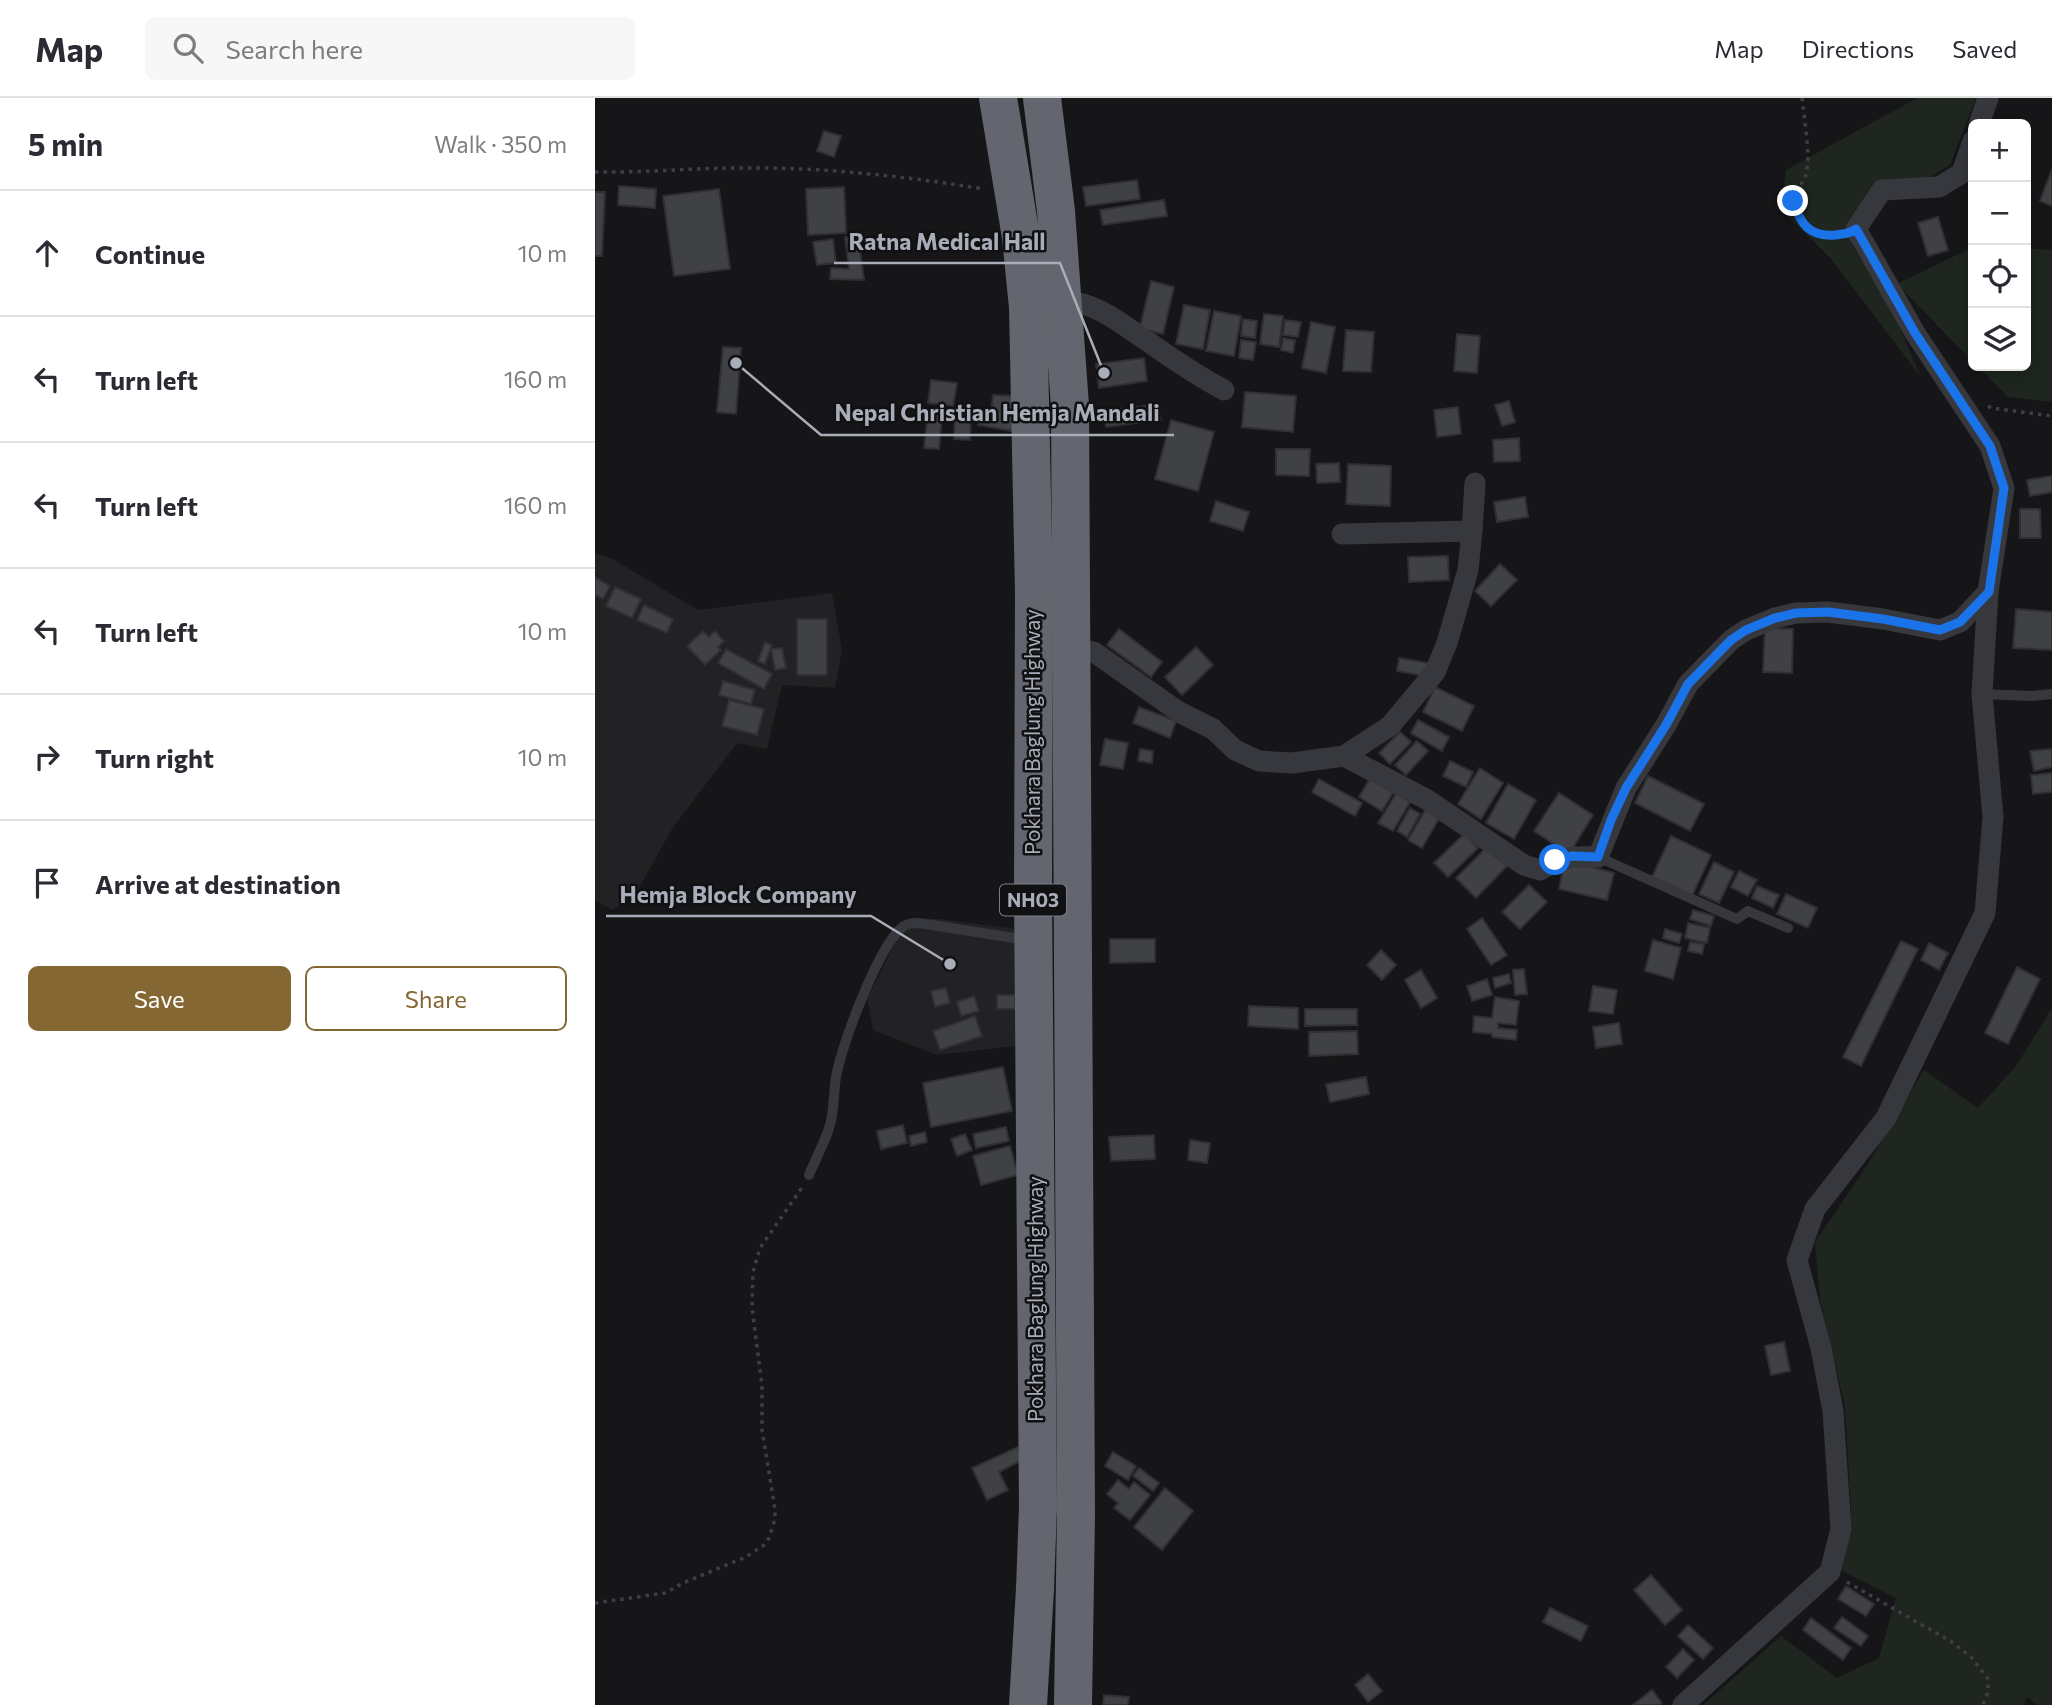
<!DOCTYPE html>
<html lang="en">
<head>
<meta charset="utf-8">
<style>
  body { margin:0; font-family:Commissioner,sans-serif; background:#f7f7f7; color:#2b2b33 }
  .controls { position:absolute; right:21px; top:21px; display:grid; overflow:hidden; border-radius:10px; box-shadow:0 4px 18px #0003 }
  .controls button { width:63px; height:63px; display:grid; place-items:center; padding:0; border:0; border-bottom:2px solid #e1e1e2; background:#fff; color:#2b2b33; font:35px sans-serif }
  .stop { position:absolute; width:21px; height:21px; margin:-16px; border:5px solid #1a73e8; border-radius:50%; background:#fff }
  .stop.end { background:#1a73e8; border-color:#fff; box-shadow:0 2px 7px #0008 }
  .list { margin:0; padding:0; list-style:none }
  h2 { display:flex; justify-content:space-between; align-items:center; height:91px; margin:0; padding:0 28px; font-size:30px }
  h2 small { font-size:23px; font-weight:400; color:#7c7c81 }
  .list li { display:grid; grid-template-columns:46px 1fr auto; gap:21px; align-items:center; box-sizing:border-box; height:126px; padding:0 28px; border-top:2px solid #e1e1e2 }
  .list b { display:block; font-size:26px; white-space:nowrap }
  .list em { font-size:23px; font-style:normal; color:#7c7c81 }
  .actions { display:flex; gap:14px; padding:21px 28px }
  .actions a { flex:1; padding:16px 0; border:2px solid #856733; border-radius:10px; text-align:center; font-size:24px; color:#856733 }
  .actions .main { background:#856733; color:#fff }
  .icon { flex:none; width:38px; height:38px; fill:none; stroke:currentColor; stroke-width:2; stroke-linecap:round; stroke-linejoin:round }
  .map { position:relative; flex:none; width:1457px; height:1607px; overflow:hidden }
  header { display:flex; align-items:center; gap:42px; box-sizing:border-box; height:98px; padding:0 35px; background:#fff; border-bottom:2px solid #e1e1e2 }
  header strong { font-size:33px }
  nav { display:flex; gap:38px; margin-inline-start:auto; font-size:24px }
  .search { width:490px; height:63px; background:#f7f7f7; display:flex; align-items:center; gap:18px; box-sizing:border-box; padding:0 24px; border-radius:10px; color:#7c7c81; font-size:26px }
  main { display:flex }
  aside { flex:1; background:#fff }
  .map>svg:first-child { display:block }
  .built { fill:#222225 }
  .green { fill:#1e261f }
  .building { fill:#404145; stroke:#303034; stroke-width:2 }
  .lines { fill:none; stroke-linecap:round; stroke-linejoin:round }
  .path { stroke:#3d3f44; stroke-width:3.5; stroke-dasharray:3.5 5; stroke-linecap:butt }
  .lane { stroke:#37383d; stroke-width:10 }
  .street { stroke:#37383d; stroke-width:21 }
  .highway { stroke:#63666e; stroke-width:38 }
  .route { stroke:#1a73e8; stroke-width:9 }
  .labels { text-anchor:middle; stroke-width:5; stroke-linejoin:round; paint-order:stroke }
  .shield { fill:#111113; stroke:#7b7e86; stroke-width:2 }
  .shield-label { font-size:19px; font-weight:bold; fill:#a8adb8 }
  .street-label { font-size:21px; fill:#a8adb8; stroke:#111113 }
  .leader { fill:none; stroke:#a8adb8; stroke-width:2.5 }
  .callout-dot { fill:#a8adb8; stroke:#111113; stroke-width:2.5 }
  .callout-label { font-size:23px; text-anchor:middle; font-weight:bold; fill:#a8adb8; stroke:#111113; stroke-width:5; stroke-linejoin:round; paint-order:stroke }
</style>
</head>
<body>
<header>
<strong>Map</strong>
<div class="search"><svg class="icon" aria-label="search" viewBox="0 0 24 24"><circle cx="10" cy="10" r="6"/><path d="M15 15l6 6"/></svg>Search here</div>
<nav><a>Map</a><a>Directions</a><a>Saved</a></nav>
</header>
<main>
<aside>
<h2>5 min<small>Walk · 350 m</small></h2>
<ul class="list">
<li><svg class="icon" aria-label="ahead" viewBox="0 0 24 24"><path d="M12 20V5M6 11l6-6 6 6"/></svg><div><b>Continue</b></div><em>10 m</em></li>
<li><svg class="icon" aria-label="left" viewBox="0 0 24 24"><path d="M17 20v-9H6M10 6l-5 5 5 5"/></svg><div><b>Turn left</b></div><em>160 m</em></li>
<li><svg class="icon" aria-label="left" viewBox="0 0 24 24"><path d="M17 20v-9H6M10 6l-5 5 5 5"/></svg><div><b>Turn left</b></div><em>160 m</em></li>
<li><svg class="icon" aria-label="left" viewBox="0 0 24 24"><path d="M17 20v-9H6M10 6l-5 5 5 5"/></svg><div><b>Turn left</b></div><em>10 m</em></li>
<li><svg class="icon" aria-label="right" viewBox="0 0 24 24"><path d="M7 20v-9h11M14 6l5 5-5 5"/></svg><div><b>Turn right</b></div><em>10 m</em></li>
<li><svg class="icon" aria-label="arrive" viewBox="0 0 24 24"><path d="M6 21V4h12l-3 4 3 4H6"/></svg><div><b>Arrive at destination</b></div></li>
</ul>
<div class="actions"><a class="main">Save</a><a>Share</a></div>
</aside>
<div class="map">
<svg width="1457" height="1607" viewBox="0 0 1457 1607">
  <rect width="100%" height="100%" fill="#161618"/>
  <g class="built">
    <polygon points="0,455 18,461 103,512 237,495 247,552 240,590 187,587 172,651 142,645 77,731 40,797 17,812 0,802"/>
    <polygon points="312,821 344,821 421,831 420,948 342,957 278,932 272,901"/>
  </g>
  <g class="green">
    <polygon points="1322,0 1381,0 1355,67 1329,82 1294,82 1256,124 1257,147 1299,217 1326,279 1237,162 1186,111 1191,72"/>
    <polygon points="1378,149 1378,264 1302,186"/>
    <polygon points="1431,150 1457,152 1457,304 1413,299 1382,268 1431,268"/>
    <polygon points="1457,910 1457,1607 1443,1607 1432,1599 1429,1607 1108,1607 1186,1538 1242,1580 1284,1560 1301,1500 1247,1473 1256,1414 1250,1308 1225,1202 1220,1144 1273,1066 1329,972 1383,1010 1421,968"/>
  </g>
  <g class="building">
    <polygon points="229,33 246,38 239,59 222,53"/>
    <polygon points="1457,71 1457,108 1445,103"/>
    <polygon points="542,82 545,101 491,108 488,89"/>
    <polygon points="24,88 61,91 60,110 23,107"/>
    <polygon points="249,89 251,135 213,137 211,91"/>
    <polygon points="124,91 135,171 79,178 68,98"/>
    <polygon points="0,94 10,94 7,158 0,158"/>
    <polygon points="569,102 572,118 508,127 505,112"/>
    <polygon points="1343,119 1353,152 1333,158 1323,125"/>
    <polygon points="263,137 269,182 235,181 236,170 254,171 250,139"/>
    <polygon points="238,141 241,165 222,167 218,144"/>
    <polygon points="556,183 579,189 568,236 545,230"/>
    <polygon points="589,207 615,212 608,251 581,246"/>
    <polygon points="619,213 646,218 639,258 611,253"/>
    <polygon points="669,216 688,218 684,249 665,246"/>
    <polygon points="648,221 662,223 660,240 646,238"/>
    <polygon points="690,222 706,224 703,239 688,237"/>
    <polygon points="716,224 740,229 731,275 707,270"/>
    <polygon points="751,232 779,234 776,274 748,273"/>
    <polygon points="862,236 885,238 882,275 859,273"/>
    <polygon points="688,240 700,242 698,255 686,252"/>
    <polygon points="646,242 661,244 658,262 644,260"/>
    <polygon points="128,249 146,250 141,316 122,314"/>
    <polygon points="549,260 552,283 504,290 501,266"/>
    <polygon points="336,282 362,285 358,308 333,305"/>
    <polygon points="650,294 701,298 698,334 647,329"/>
    <polygon points="398,297 421,298 417,333 383,327 384,315 396,316"/>
    <polygon points="914,303 920,324 907,328 900,307"/>
    <polygon points="563,306 566,322 511,329 509,313"/>
    <polygon points="863,309 866,336 842,339 839,312"/>
    <polygon points="333,315 347,317 344,351 329,350"/>
    <polygon points="360,315 376,316 375,342 359,341"/>
    <polygon points="576,322 619,334 603,393 560,381"/>
    <polygon points="924,340 925,363 899,364 898,342"/>
    <polygon points="681,351 715,351 714,378 681,377"/>
    <polygon points="744,365 745,384 722,385 721,366"/>
    <polygon points="753,366 796,368 795,408 751,406"/>
    <polygon points="1457,378 1457,394 1435,398 1432,382"/>
    <polygon points="930,399 933,419 902,424 899,404"/>
    <polygon points="621,403 654,414 648,433 615,423"/>
    <polygon points="1425,411 1445,411 1446,440 1425,440"/>
    <polygon points="853,458 854,482 814,484 813,459"/>
    <polygon points="905,466 922,482 896,508 880,493"/>
    <polygon points="0,479 15,488 8,501 0,497"/>
    <polygon points="20,489 46,501 37,520 11,508"/>
    <polygon points="49,507 78,521 72,535 42,522"/>
    <polygon points="1421,511 1457,514 1457,552 1418,550"/>
    <rect x="202" y="521" width="30" height="56"/>
    <polygon points="1170,530 1198,531 1197,575 1168,574"/>
    <polygon points="524,531 567,564 556,579 512,547"/>
    <polygon points="108,533 114,539 120,533 129,543 123,549 126,552 110,567 92,548"/>
    <polygon points="170,544 177,547 170,566 163,563"/>
    <polygon points="601,549 618,567 587,597 570,579"/>
    <polygon points="187,550 191,570 180,572 176,551"/>
    <polygon points="131,551 177,576 169,591 123,565"/>
    <polygon points="804,560 833,565 831,578 802,573"/>
    <polygon points="128,583 160,592 156,606 124,597"/>
    <polygon points="840,589 879,608 867,633 828,614"/>
    <polygon points="134,602 169,611 162,637 127,628"/>
    <polygon points="544,609 581,623 575,640 538,625"/>
    <polygon points="823,622 854,639 847,653 816,635"/>
    <polygon points="805,634 816,644 795,666 784,655"/>
    <polygon points="510,641 533,645 528,671 505,667"/>
    <polygon points="822,643 833,653 811,677 800,667"/>
    <polygon points="545,651 558,653 557,665 543,663"/>
    <polygon points="1457,651 1457,669 1439,673 1435,653"/>
    <polygon points="855,663 878,674 871,689 848,678"/>
    <polygon points="885,670 908,685 886,721 863,706"/>
    <polygon points="1457,675 1457,694 1438,696 1436,677"/>
    <polygon points="1053,678 1109,706 1095,733 1040,705"/>
    <polygon points="776,679 799,693 787,713 764,699"/>
    <polygon points="724,681 767,705 760,718 717,694"/>
    <polygon points="913,686 941,702 919,741 891,725"/>
    <polygon points="964,695 998,717 974,756 939,733"/>
    <polygon points="801,696 815,704 798,733 783,725"/>
    <polygon points="832,709 846,717 827,750 813,742"/>
    <polygon points="815,710 825,716 812,739 802,733"/>
    <polygon points="869,736 883,750 853,779 839,765"/>
    <polygon points="1076,738 1116,757 1097,798 1057,779"/>
    <polygon points="892,749 912,768 881,800 861,780"/>
    <polygon points="970,762 1019,775 1012,802 964,791"/>
    <polygon points="1119,764 1139,774 1124,805 1104,796"/>
    <polygon points="1144,773 1162,782 1153,798 1136,789"/>
    <polygon points="934,787 952,804 925,831 907,814"/>
    <polygon points="1162,788 1184,797 1178,810 1157,800"/>
    <polygon points="1191,796 1222,810 1213,830 1182,816"/>
    <polygon points="1098,812 1119,818 1116,828 1095,821"/>
    <polygon points="887,820 912,857 896,867 872,831"/>
    <polygon points="1093,825 1115,830 1112,845 1090,840"/>
    <polygon points="1070,831 1087,836 1084,845 1068,840"/>
    <polygon points="515,841 560,841 560,864 515,865"/>
    <polygon points="1058,842 1086,850 1078,881 1050,873"/>
    <polygon points="1306,843 1323,851 1266,968 1248,959"/>
    <polygon points="1095,844 1109,846 1107,856 1093,853"/>
    <polygon points="1334,845 1353,855 1344,872 1326,862"/>
    <polygon points="786,852 801,867 787,882 772,867"/>
    <polygon points="1422,869 1445,881 1413,946 1390,935"/>
    <polygon points="929,871 932,896 920,897 918,872"/>
    <polygon points="826,872 842,900 826,910 810,882"/>
    <polygon points="914,876 916,885 900,890 898,880"/>
    <polygon points="892,881 897,897 877,903 872,888"/>
    <polygon points="998,888 1022,892 1018,916 994,913"/>
    <polygon points="351,890 355,905 340,909 336,893"/>
    <rect x="402" y="897" width="18" height="14"/>
    <polygon points="379,898 384,913 366,918 362,904"/>
    <polygon points="900,899 924,903 921,927 903,925 903,930 922,932 921,942 897,939 897,936 878,934 879,918 897,920"/>
    <polygon points="654,908 703,910 703,931 653,928"/>
    <polygon points="710,911 762,911 762,927 710,928"/>
    <polygon points="380,918 387,938 345,952 338,933"/>
    <polygon points="1024,925 1027,946 1001,950 998,929"/>
    <polygon points="762,933 763,956 714,958 714,934"/>
    <polygon points="408,969 417,1013 336,1029 328,985"/>
    <polygon points="771,979 774,996 735,1004 731,986"/>
    <polygon points="308,1027 312,1045 286,1051 282,1033"/>
    <polygon points="411,1029 414,1043 381,1050 378,1036"/>
    <polygon points="330,1034 332,1044 316,1048 314,1038"/>
    <polygon points="370,1036 377,1052 362,1058 356,1041"/>
    <polygon points="559,1037 560,1061 516,1063 514,1039"/>
    <polygon points="595,1042 615,1045 612,1065 593,1062"/>
    <polygon points="415,1048 423,1077 386,1087 378,1058"/>
    <polygon points="1189,1244 1195,1273 1176,1277 1170,1248"/>
    <polygon points="423,1349 427,1362 404,1374 413,1392 392,1402 377,1370"/>
    <polygon points="518,1354 541,1368 533,1382 510,1368"/>
    <polygon points="544,1370 564,1385 558,1393 538,1378"/>
    <polygon points="523,1382 534,1391 539,1384 555,1397 535,1422 519,1410 523,1405 512,1396"/>
    <polygon points="570,1390 598,1413 567,1452 539,1429"/>
    <polygon points="1056,1477 1087,1512 1070,1527 1039,1492"/>
    <polygon points="1251,1488 1279,1506 1271,1518 1243,1501"/>
    <polygon points="955,1510 993,1528 986,1543 948,1524"/>
    <polygon points="1247,1519 1273,1538 1266,1548 1239,1530"/>
    <polygon points="1216,1520 1256,1550 1248,1562 1208,1532"/>
    <polygon points="1093,1527 1118,1550 1108,1561 1083,1538"/>
    <polygon points="1088,1551 1099,1562 1082,1580 1071,1569"/>
    <polygon points="773,1576 787,1593 773,1604 760,1587"/>
    <polygon points="1057,1592 1067,1605 1065,1607 1038,1607"/>
    <polygon points="509,1597 534,1599 533,1607 508,1607"/>
  </g>
  <g class="lines">
    <g class="path">
      <path d="M 1207,0 C 1209,20 1216,58 1211,76 C 1209,85 1200,91 1199,100 C 1198,113 1210,131 1221,136 C 1227,139 1236,137 1243,137"/>
      <path d="M 0,74 C 48,75 96,70 144,70 C 227,69 308,78 389,91"/>
      <polyline points="1393,308 1396,310 1457,318"/>
      <polyline points="1252,1484 1357,1544 1377,1560 1393,1581 1393,1594 1388,1607"/>
      <polyline points="0,1505 70,1495 88,1485 151,1459 169,1447 174,1440 180,1421 180,1411 167,1332 167,1288 157,1209 158,1174 165,1150 208,1088"/>
    </g>
    <g class="lane">
      <polyline points="1387,596 1437,598 1457,596"/>
      <polyline points="1003,759 1142,821 1153,813 1193,830"/>
      <path d="M 214,1077 C 221,1060 230,1044 235,1027 C 240,1009 238,991 242,974 C 249,943 284,845 309,828 C 314,825 318,825 324,825 L 432,842"/>
    </g>
    <g class="street">
      <polyline points="1384,26 1393,0"/>
      <path d="M 469,203 C 502,204 528,227 555,245 C 579,262 603,278 629,292"/>
      <polyline points="747,436 877,433"/>
      <path d="M 477,550 L 499,554 L 584,614 L 618,631 L 640,652 L 664,663 L 697,665 L 749,658 L 831,701 L 929,767 L 945,772 C 968,758 977,758 1003,759 L 1031,690 L 1071,627 L 1093,586 L 1136,542 L 1151,532 L 1180,520 L 1201,515 L 1233,514 L 1288,521 L 1345,532 L 1365,524 L 1393,494"/>
      <polyline points="749,658 795,628 840,574 852,545 873,472 877,433 880,385"/>
      <polyline points="1088,1607 1235,1474 1246,1431 1238,1313 1226,1250 1202,1162 1220,1111 1291,1020 1390,815 1398,719 1387,596 1393,494 1409,390 1395,348 1320,235 1261,131 1287,92 1344,89 1367,75 1378,43"/>
    </g>
    <g class="highway">
      <polyline points="403,0 426,139 433,209 439,495 438,795 443,1409 440,1491 433,1607"/>
      <polyline points="447,0 461,113 475,308 481,1416 478,1607"/>
    </g>
  </g>
  <g class="lines">
    <path class="route" d="M 960,762 L 977,758 L 1003,759 L 1016,722 L 1031,690 L 1071,627 L 1093,586 L 1136,542 L 1151,532 L 1180,520 L 1201,515 L 1233,514 L 1288,521 L 1345,532 L 1365,524 L 1394,494 L 1409,390 L 1395,348 L 1320,235 L 1261,131 C 1254,136 1248,136 1239,137 C 1214,139 1205,125 1198,103"/>
  </g>
  <g class="labels">
    <rect class="shield" x="405" y="786.5" width="66" height="31" rx="5"/>
    <g class="shield-label">
      <text x="438" y="809">NH03</text>
    </g>
    <g class="street-label">
      <text transform="translate(438 634) rotate(-90)" y="7">Pokhara Baglung Highway</text>
      <text transform="translate(441 1201) rotate(-90)" y="7">Pokhara Baglung Highway</text>
    </g>
  </g>
  <path class="leader" d="M509 275L465 165H239M141 265L226 337H579M355 866L276 818H11"/>
  <g class="callout-dot">
    <circle cx="509" cy="275" r="7"/>
    <circle cx="141" cy="265" r="7"/>
    <circle cx="355" cy="866" r="7"/>
  </g>
  <g class="callout-label">
    <text x="352" y="152">Ratna Medical Hall</text>
    <text x="402" y="323">Nepal Christian Hemja Mandali</text>
    <text x="143" y="805">Hemja Block Company</text>
  </g>
</svg>
<div class="controls">
<button>+</button>
<button>−</button>
<button><svg class="icon" aria-label="locate" viewBox="0 0 24 24"><circle cx="12" cy="12" r="6"/><path d="M12 2v4M12 18v4M2 12h4M18 12h4"/></svg></button>
<button><svg class="icon" aria-label="layers" viewBox="0 0 24 24"><path d="M12 4l9 5-9 5-9-5zM3 14l9 5 9-5"/></svg></button>
</div>
<div class="stop" style="left:960px;top:762px"></div>
<div class="stop end" style="left:1198px;top:103px"></div>
</div>
</main>
</body>
</html>
